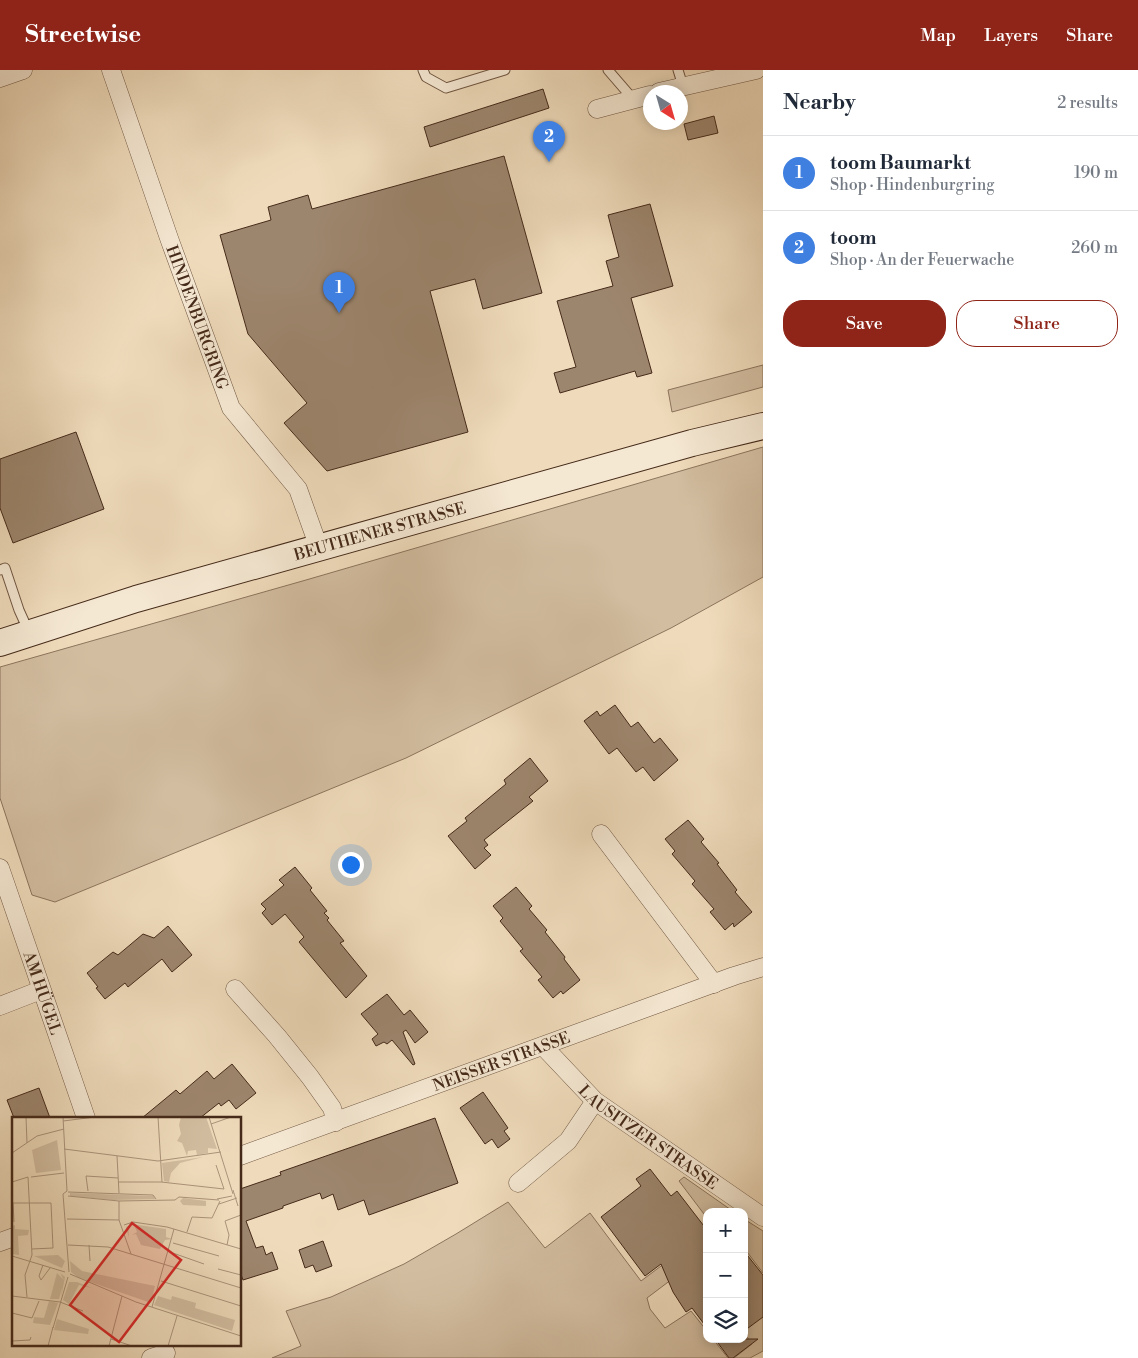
<!DOCTYPE html>
<html lang="en">
<head>
<meta charset="utf-8">
<style>
  body { margin:0; font-family:"Libre Bodoni",serif; background:#f6f6f7; color:#1f2937 }
  .controls { position:absolute; right:15px; bottom:15px; display:grid; overflow:hidden; border-radius:10px; box-shadow:0 2px 12px #0003 }
  .controls button { width:45px; height:45px; display:grid; place-items:center; padding:0; border:0; border-bottom:1px solid #e0e1e3; background:#fff; color:#1f2937; font:25px sans-serif }
  .compass { position:absolute; left:643px; top:15px; width:45px; height:45px; border-radius:50%; background:#fff; box-shadow:0 2px 12px #0003; rotate:143deg }
  .you { position:absolute; left:350px; top:794px; width:18px; height:18px; margin:-12px; border:4px solid #fff; border-radius:50%; background:#1a73e8; box-shadow:0 0 0 8px #1a73e833 }
  .badge { display:grid; place-items:center; width:32px; height:32px; border-radius:50%; background:#8f2418; color:#fff; font-size:16px; font-weight:700 }
  .pin { position:absolute; translate:-50% -41px; filter:drop-shadow(0 1px 2px #0008) }
  .pin::after { content:''; position:absolute; top:26px; width:18px; height:15px; background:inherit; clip-path:polygon(0 0,100% 0,50% 100%) }
  .list { margin:0; padding:0; list-style:none }
  h2 { display:flex; justify-content:space-between; align-items:center; height:65px; margin:0; padding:0 20px; font-size:21px }
  h2 small { font-size:16px; font-weight:400; color:#747a83 }
  .list li { display:grid; grid-template-columns:32px 1fr auto; gap:15px; align-items:center; box-sizing:border-box; height:75px; padding:0 20px; border-top:1px solid #e0e1e3 }
  .list b { display:block; font-size:19px; white-space:nowrap }
  .list p { margin:0; font-size:16px; white-space:nowrap; color:#747a83 }
  .list em { font-size:16px; font-style:normal; color:#747a83 }
  .actions { display:flex; gap:10px; padding:15px 20px }
  .actions a { flex:1; padding:11px 0; border:1px solid #8f2418; border-radius:20px; text-align:center; font-size:18px; color:#8f2418 }
  .actions .main { background:#8f2418; color:#fff }
  .icon { flex:none; width:28px; height:28px; fill:none; stroke:currentColor; stroke-width:2; stroke-linecap:round; stroke-linejoin:round }
  .map { position:relative; flex:none; width:763px; height:1288px; overflow:hidden }
  header { display:flex; align-items:center; gap:30px; box-sizing:border-box; height:70px; padding:0 25px; background:#8f2418; color:#fff }
  header strong { font-size:24px }
  nav { display:flex; gap:28px; margin-inline-start:auto; font-size:18px }
  main { display:flex }
  aside { flex:1; background:#fff }
  .map>svg:first-child { display:block }
  .green { fill:#d2bda0; stroke:#8c745d }
  .building { fill:#9d866e; stroke:#452a1a }
  .lines { fill:none; stroke-linecap:round; stroke-linejoin:round }
  .lane-casing { stroke:#705642; stroke-width:11 }
  .street-casing { stroke:#705642; stroke-width:19 }
  .secondary-casing { stroke:#452a1a; stroke-width:28 }
  .lane { stroke:#f5e8d3; stroke-width:9 }
  .street { stroke:#f5e8d3; stroke-width:18 }
  .secondary { stroke:#f5e8d3; stroke-width:26 }
  .labels { text-anchor:middle; stroke-width:4; stroke-linejoin:round; paint-order:stroke }
  .street-label { font-size:16px; fill:#452a1a; stroke:#f5e8d3 }
  .inset-road { fill:none; stroke:#ab947b; stroke-width:1 }
  .view { fill:#d62828; fill-opacity:0.15; stroke:#d62828; stroke-width:2.5 }
  .inset-edge { fill:none; stroke:#452a1a; stroke-width:2.5 }
</style>
</head>
<body>
<header>
<strong>Streetwise</strong>
<nav><a>Map</a><a>Layers</a><a>Share</a></nav>
</header>
<main>
<div class="map">
<svg width="763" height="1288" viewBox="0 0 763 1288">
  <rect width="100%" height="100%" fill="#efdbbb"/>
  <filter id="stains"><feTurbulence type="fractalNoise" baseFrequency=".004" numOctaves="4"/><feColorMatrix values="0 0 0 0 .2 0 0 0 0 .09 0 0 0 0 .02 0 0 0 .5 -.17"/></filter>
  <radialGradient id="worn" r=".72"><stop offset=".6" stop-color="#630" stop-opacity="0"/><stop offset="1" stop-color="#630" stop-opacity=".3"/></radialGradient>
  <g class="green">
    <polygon points="763,295 763,317 672,342 668,320"/>
    <polygon points="763,377 763,507 671,558 406,688 55,832 32,825 0,728 0,597 306,510"/>
    <polygon points="684,1107 734,1142 707,1142 707,1148 679,1111"/>
    <polygon points="508,1132 545,1178 590,1143 641,1211 669,1190 696,1191 647,1228 650,1239 665,1258 691,1241 707,1261 707,1269 713,1269 728,1288 272,1288 301,1276 286,1241 331,1227 404,1194 456,1164"/>
    <polygon points="744,1149 763,1161 763,1203 744,1178"/>
    <polygon points="754,1238 763,1248 763,1281 750,1288 734,1288 752,1274 744,1263 744,1245"/>
  </g>
  <g class="building">
    <polygon points="543,19 549,38 430,77 424,57"/>
    <polygon points="714,46 718,63 688,70 684,54"/>
    <polygon points="504,86 542,223 483,239 475,209 430,221 468,362 327,401 284,353 307,333 248,264 220,165 271,150 268,137 308,125 312,139"/>
    <polygon points="650,134 673,216 631,228 652,303 637,307 635,301 560,323 554,303 576,297 557,231 613,216 606,191 619,187 608,145"/>
    <polygon points="76,362 104,439 13,473 0,438 0,389"/>
    <polygon points="615,635 631,657 638,652 654,673 660,668 678,690 654,711 643,697 636,702 617,678 609,684 584,651 597,641 600,646"/>
    <polygon points="530,688 548,711 529,727 533,731 484,770 488,775 484,778 491,785 475,799 448,766 467,751 465,748 506,714 504,710"/>
    <polygon points="688,750 704,769 701,772 719,793 717,794 737,820 735,822 752,842 734,857 733,853 725,860 710,842 714,839 692,814 695,811 672,784 675,781 665,769"/>
    <polygon points="295,797 312,818 310,820 327,841 324,843 329,848 327,850 344,871 340,873 367,906 346,928 299,872 304,867 285,844 272,855 262,843 266,839 261,834 284,815 279,810"/>
    <polygon points="516,817 532,836 529,839 547,860 545,862 565,887 564,889 580,910 563,924 561,921 553,928 538,910 542,907 520,881 523,879 500,851 503,848 493,836"/>
    <polygon points="168,856 192,885 172,902 162,889 128,917 125,913 105,929 96,918 98,917 87,903 113,882 118,885 143,864 154,868"/>
    <polygon points="387,924 404,945 410,940 428,962 415,973 406,960 403,962 415,994 413,995 392,970 387,974 384,972 376,976 372,969 378,964 361,944"/>
    <polygon points="232,994 256,1023 236,1039 229,1030 221,1036 219,1033 200,1048 142,1048 176,1020 180,1024 207,1001 214,1009"/>
    <polygon points="39,1018 50,1048 14,1048 7,1030"/>
    <polygon points="483,1022 508,1058 504,1061 510,1069 498,1078 492,1069 485,1074 460,1038"/>
    <polygon points="435,1048 458,1113 369,1145 364,1130 338,1140 333,1124 322,1129 320,1123 283,1136 283,1138 246,1151 256,1178 263,1176 266,1185 272,1182 278,1199 243,1210 240,1202 240,1119 281,1105 280,1102"/>
    <polygon points="650,1099 671,1126 677,1121 707,1160 707,1258 692,1238 686,1242 682,1236 673,1222 661,1194 645,1206 601,1147 641,1116 636,1109"/>
    <polygon points="323,1171 332,1196 316,1202 313,1195 305,1198 299,1180"/>
    <polygon points="744,1181 763,1205 763,1247 744,1261"/>
    <polygon points="715,1269 758,1269 733,1288 729,1288"/>
  </g>
  <g class="lines">
    <defs>
      <g id="lane">
        <polyline points="423,0 426,7 446,18 505,0"/>
        <polyline points="608,0 633,29"/>
        <polyline points="678,0 683,16"/>
        <polyline points="0,500 5,498 19,540 28,560"/>
      </g>
      <g id="street">
        <path id="s1" d="M 111,0 L 170,171 L 231,338 L 298,419 L 319,478"/>
        <polyline points="0,8 23,0"/>
        <polyline points="659,22 756,0"/>
        <polyline points="597,39 650,25"/>
        <polyline points="601,764 714,914"/>
        <path id="s2" d="M 0,798 L 86,1048"/>
        <polyline points="235,919 277,966 310,1007 332,1038 336,1052"/>
        <polyline points="0,936 41,920"/>
        <path id="s3" d="M 543,976 L 595,1031 L 763,1147"/>
        <path id="s4" d="M 240,1086 L 734,906 L 763,897"/>
        <polyline points="518,1113 568,1071 595,1031"/>
        <polyline points="0,1172 14,1167"/>
        <polyline points="151,1288 166,1283"/>
      </g>
      <g id="secondary">
        <path id="s5" d="M 0,573 L 136,529 L 692,373 L 763,356"/>
      </g>
    </defs>
    <use href="#lane" class="lane-casing"/>
    <use href="#street" class="street-casing"/>
    <use href="#secondary" class="secondary-casing"/>
    <use href="#lane" class="lane"/>
    <use href="#street" class="street"/>
    <use href="#secondary" class="secondary"/>
  </g>
  <g class="labels">
    <g class="street-label">
      <text dy="6" stroke="none"><textPath href="#s1" startOffset="262">HINDENBURGRING</textPath></text>
      <text dy="6" stroke="none"><textPath href="#s5" startOffset="396">BEUTHENER STRASSE</textPath></text>
      <text dy="6" stroke="none"><textPath href="#s2" startOffset="132">AM HÜGEL</textPath></text>
      <text dy="6" stroke="none"><textPath href="#s4" startOffset="278">NEISSER STRASSE</textPath></text>
      <text dy="6" stroke="none"><textPath href="#s3" startOffset="140">LAUSITZER STRASSE</textPath></text>
    </g>
  </g>
  <g transform="translate(12 1047)">
    <rect width="229" height="229" fill="#efdbbb"/>
    <path d="M 169,0 L 194,0 L 205,32 L 196,31 L 196,36 L 185,38 L 184,33 L 176,34 L 175,39 L 170,26 L 165,24 L 169,17 L 167,8 ZM 45,23 L 49,53 L 24,56 L 20,33 ZM 191,40 L 168,46 L 159,56 L 157,65 L 152,64 L 150,46 ZM 58,76 L 142,79 L 143,82 L 101,83 L 58,79 ZM 171,81 L 194,84 L 194,89 L 171,88 L 168,84 ZM 120,107 L 154,112 L 154,120 L 160,122 L 153,123 L 148,132 L 129,128 L 124,117 L 120,118 L 125,115 L 122,108 L 116,109 L 117,121 L 114,110 ZM 3,108 L 3,112 L 17,113 L 16,118 L 6,119 L 7,138 L 0,137 L 0,109 ZM 46,138 L 53,144 L 50,151 L 22,139 ZM 58,144 L 70,154 L 143,169 L 139,186 L 67,161 L 59,155 ZM 45,156 L 52,163 L 48,156 L 53,160 L 49,181 L 50,171 L 47,182 L 38,182 ZM 57,165 L 65,165 L 80,171 L 67,168 L 57,187 L 51,183 ZM 146,179 L 159,183 L 160,179 L 184,186 L 183,191 L 223,203 L 220,214 L 142,188 ZM 37,184 L 46,186 L 38,208 L 21,206 L 22,200 L 32,201 ZM 45,202 L 77,212 L 76,217 L 42,213 Z" fill="#d2bda0"/>
    <path class="inset-road" d="M 14,0 L 15,26M 51,0 L 55,74M 146,0 L 150,65M 197,0 L 221,77M 51,4 L 83,0M 199,7 L 219,0M 52,32 L 146,44 L 209,35M 0,36 L 25,19 L 52,12M 105,39 L 107,76M 19,60 L 52,56M 0,65 L 16,60M 106,65 L 149,65 L 212,72 L 204,48M 221,73 L 226,89M 55,74 L 51,77 L 57,155M 76,74 L 74,59 L 106,61M 56,75 L 141,78 L 144,82M 56,79 L 107,84 L 163,83 L 167,80 L 207,83M 205,82 L 220,79M 107,84 L 107,103 L 119,137M 0,86 L 39,86 L 41,131 L 20,132M 1,86 L 2,105M 207,87 L 225,81M 55,102 L 107,103M 112,108 L 121,105 L 155,110 L 229,132M 175,115 L 180,100 L 200,101 L 208,84M 161,126 L 207,139M 56,128 L 96,130 L 229,171M 77,128 L 78,144M 215,128 L 217,118 L 213,104 L 229,98M 158,135 L 192,147M 0,139 L 53,155M 31,148 L 27,159 L 29,163 L 38,151M 206,152 L 229,158M 58,157 L 124,185 L 229,219M 149,164 L 229,189M 0,179 L 48,185 L 71,194M 15,180 L 13,158 L 20,138 L 16,60M 140,190 L 162,112M 0,196 L 20,201 L 27,184M 41,211 L 56,160M 99,222 L 120,229M 0,224 L 18,223 L 19,220M 36,229 L 41,210M 97,229 L 110,179M 156,229 L 165,199"/>
    <path class="view" d="M 120,106 L 169,143 L 107,225 L 58,188 Z"/>
    <rect width="229" height="229" class="inset-edge"/>
  </g>
  <rect width="100%" height="100%" filter="url(#stains)"/>
  <rect width="100%" height="100%" fill="url(#worn)"/>
</svg>
<div class="controls">
<button>+</button>
<button>−</button>
<button><svg class="icon" aria-label="layers" viewBox="0 0 24 24"><path d="M12 4l9 5-9 5-9-5zM3 14l9 5 9-5"/></svg></button>
</div>
<svg class="compass" viewBox="-18 -18 36 36"><path d="M0-13l5 13h-10z" fill="#e53935"/><path d="M0 13l5-13h-10z" fill="#747a83"/></svg>
<div class="you"></div>
<div class="pin badge" style="left:339px;top:243px;background:#3f7fe0">1</div>
<div class="pin badge" style="left:549px;top:92px;background:#3f7fe0">2</div>
</div>
<aside>
<h2>Nearby<small>2 results</small></h2>
<ul class="list">
<li><span class="badge" style="background:#3f7fe0">1</span><div><b>toom Baumarkt</b><p>Shop · Hindenburgring</p></div><em>190 m</em></li>
<li><span class="badge" style="background:#3f7fe0">2</span><div><b>toom</b><p>Shop · An der Feuerwache</p></div><em>260 m</em></li>
</ul>
<div class="actions"><a class="main">Save</a><a>Share</a></div>
</aside>
</main>
</body>
</html>
